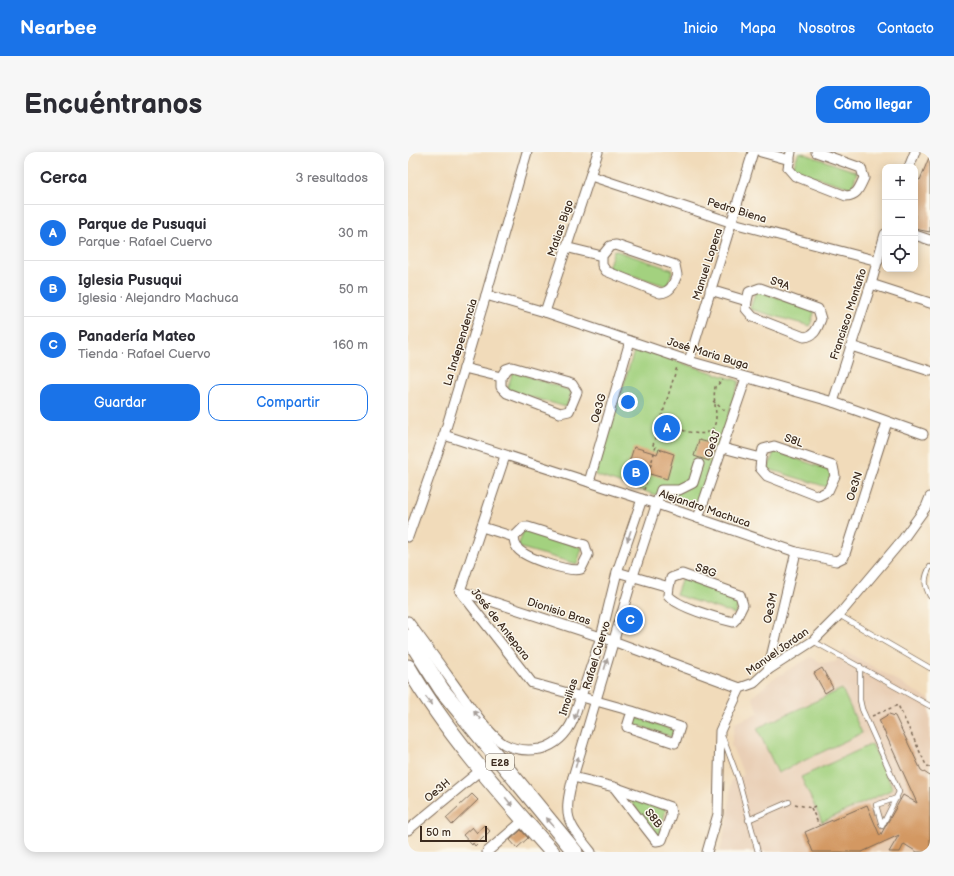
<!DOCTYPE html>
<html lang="es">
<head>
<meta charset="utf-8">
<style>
  body { margin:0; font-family:"Balsamiq Sans",sans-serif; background:#f7f7f7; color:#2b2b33 }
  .controls { position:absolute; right:12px; top:12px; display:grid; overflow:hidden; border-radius:8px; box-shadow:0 2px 10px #0003 }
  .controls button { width:36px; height:36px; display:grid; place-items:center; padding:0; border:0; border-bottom:1px solid #e1e1e2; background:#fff; color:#2b2b33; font:20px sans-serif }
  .scale { position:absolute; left:12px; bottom:10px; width:67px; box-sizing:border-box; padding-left:4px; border:2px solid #3b2a1e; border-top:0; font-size:11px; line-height:14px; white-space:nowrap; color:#3b2a1e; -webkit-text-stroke:3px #fbf7ec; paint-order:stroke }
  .you { position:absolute; left:220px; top:250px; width:14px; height:14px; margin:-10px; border:3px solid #fff; border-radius:50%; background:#1a73e8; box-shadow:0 0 0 6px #1a73e833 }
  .badge { display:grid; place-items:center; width:26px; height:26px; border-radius:50%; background:#1a73e8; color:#fff; font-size:13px; font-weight:700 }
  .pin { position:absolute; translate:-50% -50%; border:2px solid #fff; box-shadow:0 1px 4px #0006 }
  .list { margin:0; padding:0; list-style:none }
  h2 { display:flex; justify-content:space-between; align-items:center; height:52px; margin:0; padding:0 16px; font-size:17px }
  h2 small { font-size:13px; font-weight:400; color:#7c7c81 }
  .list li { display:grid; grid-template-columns:26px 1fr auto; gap:12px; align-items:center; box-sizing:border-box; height:56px; padding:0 16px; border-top:1px solid #e1e1e2 }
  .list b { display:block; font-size:15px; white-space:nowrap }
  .list p { margin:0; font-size:13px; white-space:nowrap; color:#7c7c81 }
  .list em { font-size:13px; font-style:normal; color:#7c7c81 }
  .actions { display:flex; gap:8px; padding:12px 16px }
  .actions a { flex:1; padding:9px 0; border:1px solid #1a73e8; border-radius:12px; text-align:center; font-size:14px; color:#1a73e8 }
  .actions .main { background:#1a73e8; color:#fff }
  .icon { flex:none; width:22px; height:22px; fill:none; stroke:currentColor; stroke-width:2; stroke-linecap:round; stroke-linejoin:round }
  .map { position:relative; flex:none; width:522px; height:700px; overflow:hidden; border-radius:12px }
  header { display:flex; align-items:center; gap:24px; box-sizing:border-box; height:56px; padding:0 20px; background:#1a73e8; color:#fff }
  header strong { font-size:19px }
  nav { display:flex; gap:22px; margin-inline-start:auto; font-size:14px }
  .intro { display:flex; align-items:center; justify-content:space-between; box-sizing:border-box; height:96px; padding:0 24px }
  h1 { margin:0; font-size:28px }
  .button { padding:10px 18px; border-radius:12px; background:#1a73e8; color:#fff; font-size:14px; font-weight:700 }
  main { display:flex; gap:24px; padding:0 24px }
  aside { flex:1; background:#fff; border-radius:12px; box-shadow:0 2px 10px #0003 }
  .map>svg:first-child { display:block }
  .built { fill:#e9cfb6 }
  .green { fill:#a3d17f; stroke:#6f7e4e }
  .building { fill:#d39862 }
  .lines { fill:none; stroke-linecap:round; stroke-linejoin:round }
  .lane-casing { stroke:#7b6855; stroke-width:6 }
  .street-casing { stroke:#7b6855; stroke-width:11 }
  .primary-casing { stroke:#7b6855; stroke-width:17 }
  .path { stroke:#7b6855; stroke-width:1.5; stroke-dasharray:3 3; stroke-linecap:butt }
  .lane { stroke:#fff; stroke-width:4.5 }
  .street { stroke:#fff; stroke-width:9 }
  .primary { stroke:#fff; stroke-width:15 }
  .oneway { fill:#a79f9a }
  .labels { text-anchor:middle; stroke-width:3; stroke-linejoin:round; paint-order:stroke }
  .shield { fill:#fbf7ec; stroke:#75685c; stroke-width:1 }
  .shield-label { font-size:10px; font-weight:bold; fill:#3b2a1e }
  .street-label { font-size:11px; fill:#3b2a1e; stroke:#fbf7ec }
</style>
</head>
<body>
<header>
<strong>Nearbee</strong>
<nav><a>Inicio</a><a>Mapa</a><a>Nosotros</a><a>Contacto</a></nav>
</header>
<div class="intro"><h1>Encuéntranos</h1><a class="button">Cómo llegar</a></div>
<main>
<aside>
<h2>Cerca<small>3 resultados</small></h2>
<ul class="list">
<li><span class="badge">A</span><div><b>Parque de Pusuqui</b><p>Parque · Rafael Cuervo</p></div><em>30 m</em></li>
<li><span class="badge">B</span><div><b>Iglesia Pusuqui</b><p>Iglesia · Alejandro Machuca</p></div><em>50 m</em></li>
<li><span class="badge">C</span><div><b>Panadería Mateo</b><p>Tienda · Rafael Cuervo</p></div><em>160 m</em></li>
</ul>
<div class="actions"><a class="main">Guardar</a><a>Compartir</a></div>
</aside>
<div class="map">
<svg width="522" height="700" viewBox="0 0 522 700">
  <rect width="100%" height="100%" fill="#fbf7ec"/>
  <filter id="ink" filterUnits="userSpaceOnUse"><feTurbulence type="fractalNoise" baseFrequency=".025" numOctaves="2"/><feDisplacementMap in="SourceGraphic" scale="8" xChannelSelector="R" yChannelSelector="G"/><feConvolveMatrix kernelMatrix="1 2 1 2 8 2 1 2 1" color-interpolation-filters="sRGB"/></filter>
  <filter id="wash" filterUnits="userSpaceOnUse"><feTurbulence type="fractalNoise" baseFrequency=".012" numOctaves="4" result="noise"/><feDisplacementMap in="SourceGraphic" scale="16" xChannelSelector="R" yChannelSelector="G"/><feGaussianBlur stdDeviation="0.9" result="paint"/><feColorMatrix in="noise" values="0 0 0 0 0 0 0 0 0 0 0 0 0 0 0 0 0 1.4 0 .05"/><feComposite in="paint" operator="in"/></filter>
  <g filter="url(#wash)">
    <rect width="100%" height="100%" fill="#f1dbba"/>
    <polygon class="built" points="436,498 522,548 522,700 312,700 320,665 323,628 336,623 323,593 327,571 351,561 344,545 365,527 403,505 414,511 427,510"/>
    <g class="green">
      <polygon points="391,0 449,20 444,36 384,18"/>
      <polygon points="206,98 265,118 259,134 200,116"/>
      <polygon points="348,138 407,158 402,174 342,157"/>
      <polygon points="227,196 331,229 291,357 187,323"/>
      <polygon points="105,219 164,239 158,255 99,238"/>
      <polygon points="366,299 424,319 419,335 360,317"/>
      <polygon points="116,376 174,396 169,412 110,395"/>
      <polygon points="274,426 333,445 327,462 268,443"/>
      <polygon points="434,537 454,581 370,621 349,576"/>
      <polygon points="228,565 266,578 264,585 226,572"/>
      <polygon points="464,592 485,637 414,670 393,625"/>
      <polygon points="219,643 258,657 252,683 250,684 218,644"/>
    </g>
    <g id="blocks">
      <g class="building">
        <polygon points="522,3 522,80 507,77 507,26 512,28"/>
        <polygon points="291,288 306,292 301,309 286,304"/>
        <polygon points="226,295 249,302 251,297 266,302 259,327 235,320 234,325 218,320"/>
        <polygon points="414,516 425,536 417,541 406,521"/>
        <polygon points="481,562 487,564 513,618 522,624 522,700 509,700 496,692 492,700 481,700 491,683 454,700 405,700 397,680 459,653 472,684 495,643 509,651 471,568"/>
        <polygon points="64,642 70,648 44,673 38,666"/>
        <polygon points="76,673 82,679 67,694 65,691 64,693 55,683 64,675 69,681"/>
        <polygon points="113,678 120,686 109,696 102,688"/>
      </g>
    </g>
  </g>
  <g filter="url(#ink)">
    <use href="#blocks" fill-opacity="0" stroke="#7b6855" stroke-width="1"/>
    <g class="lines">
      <defs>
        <g id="lane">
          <path d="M 522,415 C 516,426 516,433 522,444"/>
          <polyline points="431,463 522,516"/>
          <polyline points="405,489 522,554"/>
          <polyline points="452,514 452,548 454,557 491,640 474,674 468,653 489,646"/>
          <polyline points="315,586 330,626 350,700"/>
          <polyline points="340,668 381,650"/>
        </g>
        <g id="street">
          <polyline points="353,0 382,8"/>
          <path d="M 383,0 L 380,16 L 387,24 L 438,44 C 450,43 451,36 456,26 L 453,16 L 408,0"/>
          <polyline points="501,15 507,0"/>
          <polyline points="183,24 325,71 470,109"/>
          <polyline points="507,83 522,88"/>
          <path d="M 157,95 L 194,104 L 202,94 L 208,93 L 267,113 L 269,123 C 265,133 263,140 252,141 L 198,119 L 194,113 L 194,104"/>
          <polyline points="463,132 522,151"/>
          <path d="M 302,138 L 339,149 L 341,140 L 352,136 L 410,157 L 413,167 C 409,177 407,184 396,185 L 345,165 L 338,157 L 339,149"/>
          <polyline points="78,143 137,160 281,209 425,250 515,282"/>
          <polyline points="137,160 190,0"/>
          <polyline points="443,194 522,219"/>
          <polyline points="281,209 345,0"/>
          <polyline points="56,216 93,225 98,217 104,215 164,232 169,240 161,259 152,261 99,241 93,235 93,225"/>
          <polyline points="425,250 463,132 477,82"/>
          <polyline points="36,283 249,352 388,400 428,409 436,405 479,270"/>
          <polyline points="315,296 353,306 355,297 366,294 425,314 427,324 420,339 410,344 359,324 352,316 353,306"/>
          <polyline points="181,330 222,189"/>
          <polyline points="290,366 338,226"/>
          <polyline points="74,375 106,385"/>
          <path d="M 116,375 L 120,375 L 177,393 L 180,403 L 173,417 C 162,421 118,406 110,397 C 107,393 106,389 106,385 Z"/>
          <polyline points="0,385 36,283 78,143 119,0"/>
          <path d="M 209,420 L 261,435 L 263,426 L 274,422 L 332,443 L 335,453 L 328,467 L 325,470 C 309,466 269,455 260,443 L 261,435"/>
          <polyline points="52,439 124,531 224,559 272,575 267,591 219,575 224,559"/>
          <polyline points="52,439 205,489 332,536"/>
          <polyline points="52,439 97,304"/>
          <path d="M 0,469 C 22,498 42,527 63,556 C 73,568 83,584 96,592 C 107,598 120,599 132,597 C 147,594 159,582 165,568 L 193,485 L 209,420 L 234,347"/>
          <polyline points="360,518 388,400"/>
          <polyline points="165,625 206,635 262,655 263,663 254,688 248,689 206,635"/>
          <polyline points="0,678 74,617"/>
          <polyline points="79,700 116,668"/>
          <path d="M 183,700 C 158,669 155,665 165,625 L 225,424 L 253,338 L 271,338 L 285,331 L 291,312"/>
          <polyline points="299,700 310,662 312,579 332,536 346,531 360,518 405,489 431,463 495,387 518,355 522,345"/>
        </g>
        <g id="primary">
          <polyline points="0,485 34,538 167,700"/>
          <path d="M 0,515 C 39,582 93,642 144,700"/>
        </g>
      </defs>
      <use href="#lane" class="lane-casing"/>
      <use href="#street" class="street-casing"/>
      <use href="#primary" class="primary-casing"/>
      <g class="path">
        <polyline points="305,249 317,259"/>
        <path d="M 252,270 C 268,275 307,296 308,265 C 308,254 305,247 307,235 L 315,228"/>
        <polyline points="236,338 248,294 245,293 269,215"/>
        <polyline points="464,564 490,553 518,613 522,616"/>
        <polyline points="387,652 403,656 407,654"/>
        <polyline points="403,656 411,673"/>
      </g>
      <use href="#lane" class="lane"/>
      <use href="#street" class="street"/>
      <use href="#primary" class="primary"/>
    </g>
    <defs><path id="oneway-solid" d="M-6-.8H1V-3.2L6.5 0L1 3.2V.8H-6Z"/></defs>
    <g class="oneway">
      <use href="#oneway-solid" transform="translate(221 384) rotate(109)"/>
      <use href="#oneway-solid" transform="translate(198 512) rotate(-73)"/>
      <use href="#oneway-solid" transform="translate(21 549) rotate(52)"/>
      <use href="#oneway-solid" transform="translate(168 562) rotate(108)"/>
      <use href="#oneway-solid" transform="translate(69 563) rotate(-128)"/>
      <use href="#oneway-solid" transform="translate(169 610) rotate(-74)"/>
      <use href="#oneway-solid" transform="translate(101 650) rotate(51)"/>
      <use href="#oneway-solid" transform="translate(142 670) rotate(-130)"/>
    </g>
  </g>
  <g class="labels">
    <rect class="shield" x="78" y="602" width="28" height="16" rx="3"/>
    <g class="shield-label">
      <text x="92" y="614">E28</text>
    </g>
    <g class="street-label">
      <text transform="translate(329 58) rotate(17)" y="4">Pedro Biena</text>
      <text transform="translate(152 76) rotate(-71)" y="4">Matias Bigo</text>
      <text transform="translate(299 112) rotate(-72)" y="4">Manuel Lopera</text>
      <text transform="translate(372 131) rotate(19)" y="4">S9A</text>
      <text transform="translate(440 162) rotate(-72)" y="4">Francisco Montaño</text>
      <text transform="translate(52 190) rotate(-73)" y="4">La Independencia</text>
      <text transform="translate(300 201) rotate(17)" y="4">José Maria Buga</text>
      <text transform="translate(190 256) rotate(-74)" y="4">Oe3G</text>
      <text transform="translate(386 288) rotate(20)" y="4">S8L</text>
      <text transform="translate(304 292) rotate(-71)" y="4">Oe3J</text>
      <text transform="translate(446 334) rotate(-72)" y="4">Oe3N</text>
      <text transform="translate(297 356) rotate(19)" y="4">Alejandro Machuca</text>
      <text transform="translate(298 418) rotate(19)" y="4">S8G</text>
      <text transform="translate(362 456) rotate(-77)" y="4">Oe3M</text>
      <text transform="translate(151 459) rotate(18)" y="4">Dionisio Bras</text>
      <text transform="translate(93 472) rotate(52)" y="4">José de Antepara</text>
      <text transform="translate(369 499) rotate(-35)" y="4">Manuel Jordan</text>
      <text transform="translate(188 503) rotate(-73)" y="4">Rafael Cuervo</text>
      <text transform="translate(160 545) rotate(-72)" y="4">Imoilias</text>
      <text transform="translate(29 638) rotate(-40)" y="4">Oe3H</text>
      <text transform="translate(246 666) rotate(52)" y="4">S8B</text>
    </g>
  </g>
</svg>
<div class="controls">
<button>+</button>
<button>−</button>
<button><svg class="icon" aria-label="locate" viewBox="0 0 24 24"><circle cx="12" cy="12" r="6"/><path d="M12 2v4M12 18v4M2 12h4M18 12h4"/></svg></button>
</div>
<div class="scale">50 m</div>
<div class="you"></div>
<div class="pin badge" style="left:259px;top:276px">A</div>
<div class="pin badge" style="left:228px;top:321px">B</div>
<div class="pin badge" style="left:222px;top:468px">C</div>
</div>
</main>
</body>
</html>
